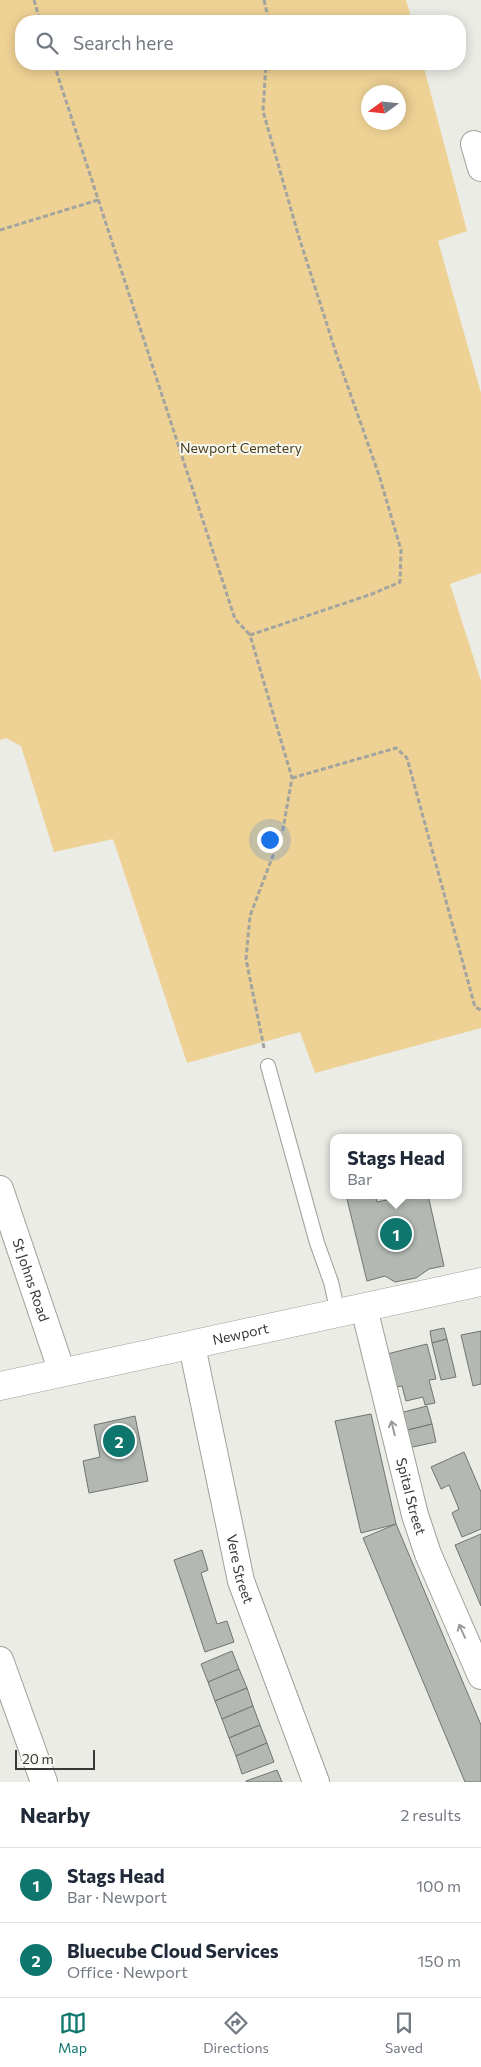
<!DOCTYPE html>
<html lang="en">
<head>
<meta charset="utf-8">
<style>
  body { margin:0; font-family:Commissioner,sans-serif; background:#f6f6f7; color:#1f2937 }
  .compass { position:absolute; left:361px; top:85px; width:45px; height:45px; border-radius:50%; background:#fff; box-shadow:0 2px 12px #0003; rotate:255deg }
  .scale { position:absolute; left:15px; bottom:12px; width:80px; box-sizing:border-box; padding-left:5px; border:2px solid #373836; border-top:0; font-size:14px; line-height:18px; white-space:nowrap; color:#373836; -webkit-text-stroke:4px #f7faf2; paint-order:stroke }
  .you { position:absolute; left:269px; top:839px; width:18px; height:18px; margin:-12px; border:4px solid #fff; border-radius:50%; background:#1a73e8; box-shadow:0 0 0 8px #1a73e833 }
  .badge { display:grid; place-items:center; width:32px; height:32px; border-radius:50%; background:#0f766e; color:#fff; font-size:16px; font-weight:700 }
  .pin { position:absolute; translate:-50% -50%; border:2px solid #fff; box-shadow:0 1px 5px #0006 }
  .popup { position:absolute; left:330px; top:1134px; width:132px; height:65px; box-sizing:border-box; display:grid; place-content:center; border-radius:10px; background:#fff; filter:drop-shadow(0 1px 4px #0005); font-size:16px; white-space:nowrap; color:#747a83 }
  .popup b { font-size:19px; color:#1f2937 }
  .popup::after { content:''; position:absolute; left:50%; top:100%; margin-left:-10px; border:10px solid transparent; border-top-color:#fff }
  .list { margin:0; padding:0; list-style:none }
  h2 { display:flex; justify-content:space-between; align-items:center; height:65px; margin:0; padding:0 20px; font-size:21px }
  h2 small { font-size:16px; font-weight:400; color:#747a83 }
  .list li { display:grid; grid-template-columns:32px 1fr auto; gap:15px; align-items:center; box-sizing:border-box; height:75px; padding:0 20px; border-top:1px solid #e0e1e3 }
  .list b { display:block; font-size:19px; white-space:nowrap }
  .list p { margin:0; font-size:16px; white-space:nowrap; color:#747a83 }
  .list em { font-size:16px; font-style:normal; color:#747a83 }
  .icon { flex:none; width:28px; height:28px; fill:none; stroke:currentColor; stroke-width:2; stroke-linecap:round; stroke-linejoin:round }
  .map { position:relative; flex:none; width:481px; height:1782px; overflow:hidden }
  .search { position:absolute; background:#fff; box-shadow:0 2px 12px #0003; left:15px; right:15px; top:15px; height:55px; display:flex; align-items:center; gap:12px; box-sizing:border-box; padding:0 18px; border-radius:20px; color:#747a83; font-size:19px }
  .sheet { height:215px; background:#fff }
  nav { display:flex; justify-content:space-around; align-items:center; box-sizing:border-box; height:70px; border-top:1px solid #e0e1e3; background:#fff; font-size:14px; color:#747a83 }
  nav a { display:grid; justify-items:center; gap:2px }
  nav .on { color:#0f766e }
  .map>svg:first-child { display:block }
  .green { fill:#eed194; fill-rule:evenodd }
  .building { fill:#b3b8b2; stroke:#707570 }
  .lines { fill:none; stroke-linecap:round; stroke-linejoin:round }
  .service-casing { stroke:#9ea099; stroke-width:16 }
  .minor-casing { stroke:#9ea099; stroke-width:28 }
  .tertiary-casing { stroke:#9ea099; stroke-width:29 }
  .path { stroke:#a2a49f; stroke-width:3; stroke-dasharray:5 2.5; stroke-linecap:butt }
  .service { stroke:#fff; stroke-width:14 }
  .minor { stroke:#fff; stroke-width:26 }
  .tertiary { stroke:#fff; stroke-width:28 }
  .oneway { stroke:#9b9c9a }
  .labels { text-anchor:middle; stroke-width:4; stroke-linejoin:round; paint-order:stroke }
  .park-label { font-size:14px; fill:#4b3c1b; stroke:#f7faf2 }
  .street-label { font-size:14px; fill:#373836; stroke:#f7faf2 }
</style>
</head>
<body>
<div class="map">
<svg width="481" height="1782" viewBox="0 0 481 1782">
  <rect width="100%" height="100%" fill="#eaece5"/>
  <path class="green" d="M 0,0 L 406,0 L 412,21 L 21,21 L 21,64 L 423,64 L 467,231 L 438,241 L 481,393 L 481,573 L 450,584 L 481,681 L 481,1028 L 315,1073 L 300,1032 L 187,1063 L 113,839 L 54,852 L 21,746 L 6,738 L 0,740 ZM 368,92 L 398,92 L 398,122 L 368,122 Z"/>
  <g class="building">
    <polygon points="346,1195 375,1195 377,1202 401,1197 400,1195 428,1195 444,1266 429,1269 416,1278 395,1282 385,1276 367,1281"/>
    <polygon points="444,1328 447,1339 432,1343 430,1331"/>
    <polygon points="481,1331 481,1384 473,1386 461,1335"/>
    <polygon points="447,1339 456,1377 441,1380 432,1343"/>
    <polygon points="427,1344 436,1379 429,1380 435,1403 425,1405 423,1397 406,1401 402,1386 395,1387 387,1354"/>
    <polygon points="427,1406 432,1424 404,1431 400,1413"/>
    <polygon points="371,1414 396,1524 361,1533 335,1421"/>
    <polygon points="135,1416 148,1481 89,1493 83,1461 100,1457 94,1425"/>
    <polygon points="432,1424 436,1442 408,1448 404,1431"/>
    <polygon points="464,1452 481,1492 481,1529 462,1537 452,1513 459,1509 449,1485 441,1489 431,1467"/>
    <polygon points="396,1524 481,1725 481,1782 465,1782 363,1538"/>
    <polygon points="481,1534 481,1606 455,1545"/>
    <polygon points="202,1550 208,1570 201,1573 217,1624 227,1621 234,1642 205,1652 174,1560"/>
    <polygon points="232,1651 239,1669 208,1682 201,1664"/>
    <polygon points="239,1669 247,1688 215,1701 208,1682"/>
    <polygon points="247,1688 253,1706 222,1719 215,1701"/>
    <polygon points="253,1706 260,1725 229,1738 222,1719"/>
    <polygon points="260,1725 267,1743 236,1756 229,1738"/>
    <polygon points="267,1743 274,1762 242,1774 236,1756"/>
    <polygon points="277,1770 282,1782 246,1782 246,1781"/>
  </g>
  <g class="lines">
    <defs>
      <polyline id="service" points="268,1066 317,1243 331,1282 338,1313"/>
      <g id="minor">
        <polyline points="474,144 481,168"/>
        <path id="s1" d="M 0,1189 L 62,1372"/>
        <path id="s2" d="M 364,1308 L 415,1515 L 428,1554 L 481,1676"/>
        <path id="s3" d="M 192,1346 L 241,1581 L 316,1782"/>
        <polyline points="0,1660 44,1782"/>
      </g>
      <g id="tertiary">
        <path id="s4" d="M 0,1386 L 481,1282"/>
      </g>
    </defs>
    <use href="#service" class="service-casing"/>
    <use href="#minor" class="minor-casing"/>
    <use href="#tertiary" class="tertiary-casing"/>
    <g class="path">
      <polyline points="34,0 40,21"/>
      <polyline points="264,0 269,21"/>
      <polyline points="54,64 235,619 250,635"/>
      <polyline points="0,230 98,200"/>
      <polyline points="292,778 396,748 407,758 475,1007 481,1010"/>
      <polyline points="264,1048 246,959 250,916 283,829 292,778 250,635 372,594 400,582 401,550 379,475 337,356 298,234 263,111 266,64"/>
    </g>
    <use href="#service" class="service"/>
    <use href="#minor" class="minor"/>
    <use href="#tertiary" class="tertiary"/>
  </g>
  <defs><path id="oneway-shaft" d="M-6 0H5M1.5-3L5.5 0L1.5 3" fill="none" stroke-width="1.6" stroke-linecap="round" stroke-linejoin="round" transform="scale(1.25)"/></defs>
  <g class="oneway">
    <use href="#oneway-shaft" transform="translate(393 1428) rotate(-104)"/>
    <use href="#oneway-shaft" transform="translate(462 1631) rotate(-114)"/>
  </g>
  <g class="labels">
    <g class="park-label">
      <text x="241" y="453">Newport Cemetery</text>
    </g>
    <g class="street-label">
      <text dy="5" stroke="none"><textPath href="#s1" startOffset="96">St Johns Road</textPath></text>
      <text dy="5" stroke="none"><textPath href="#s4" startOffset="246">Newport</textPath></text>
      <text dy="5" stroke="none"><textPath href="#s2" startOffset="194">Spital Street</textPath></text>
      <text dy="5" stroke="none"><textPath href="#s3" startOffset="228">Vere Street</textPath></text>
    </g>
  </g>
</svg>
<svg class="compass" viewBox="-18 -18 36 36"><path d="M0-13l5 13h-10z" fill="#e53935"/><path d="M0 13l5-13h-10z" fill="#747a83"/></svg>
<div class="scale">20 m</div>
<div class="you"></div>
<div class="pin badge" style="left:396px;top:1234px">1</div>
<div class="popup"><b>Stags Head</b>Bar</div>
<div class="pin badge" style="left:119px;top:1441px">2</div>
<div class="search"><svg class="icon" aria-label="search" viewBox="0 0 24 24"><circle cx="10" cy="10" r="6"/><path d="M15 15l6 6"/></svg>Search here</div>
</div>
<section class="sheet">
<h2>Nearby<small>2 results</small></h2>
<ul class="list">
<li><span class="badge">1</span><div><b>Stags Head</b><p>Bar · Newport</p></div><em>100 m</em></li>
<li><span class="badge">2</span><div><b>Bluecube Cloud Services</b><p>Office · Newport</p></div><em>150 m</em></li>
</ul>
</section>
<nav>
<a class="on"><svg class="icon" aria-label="map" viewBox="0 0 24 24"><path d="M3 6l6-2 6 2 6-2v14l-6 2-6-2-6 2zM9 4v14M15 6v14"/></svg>Map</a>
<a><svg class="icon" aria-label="directions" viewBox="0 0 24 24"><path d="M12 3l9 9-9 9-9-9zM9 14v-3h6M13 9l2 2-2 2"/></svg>Directions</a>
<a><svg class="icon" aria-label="saved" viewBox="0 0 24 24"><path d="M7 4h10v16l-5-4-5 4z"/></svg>Saved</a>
</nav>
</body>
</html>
